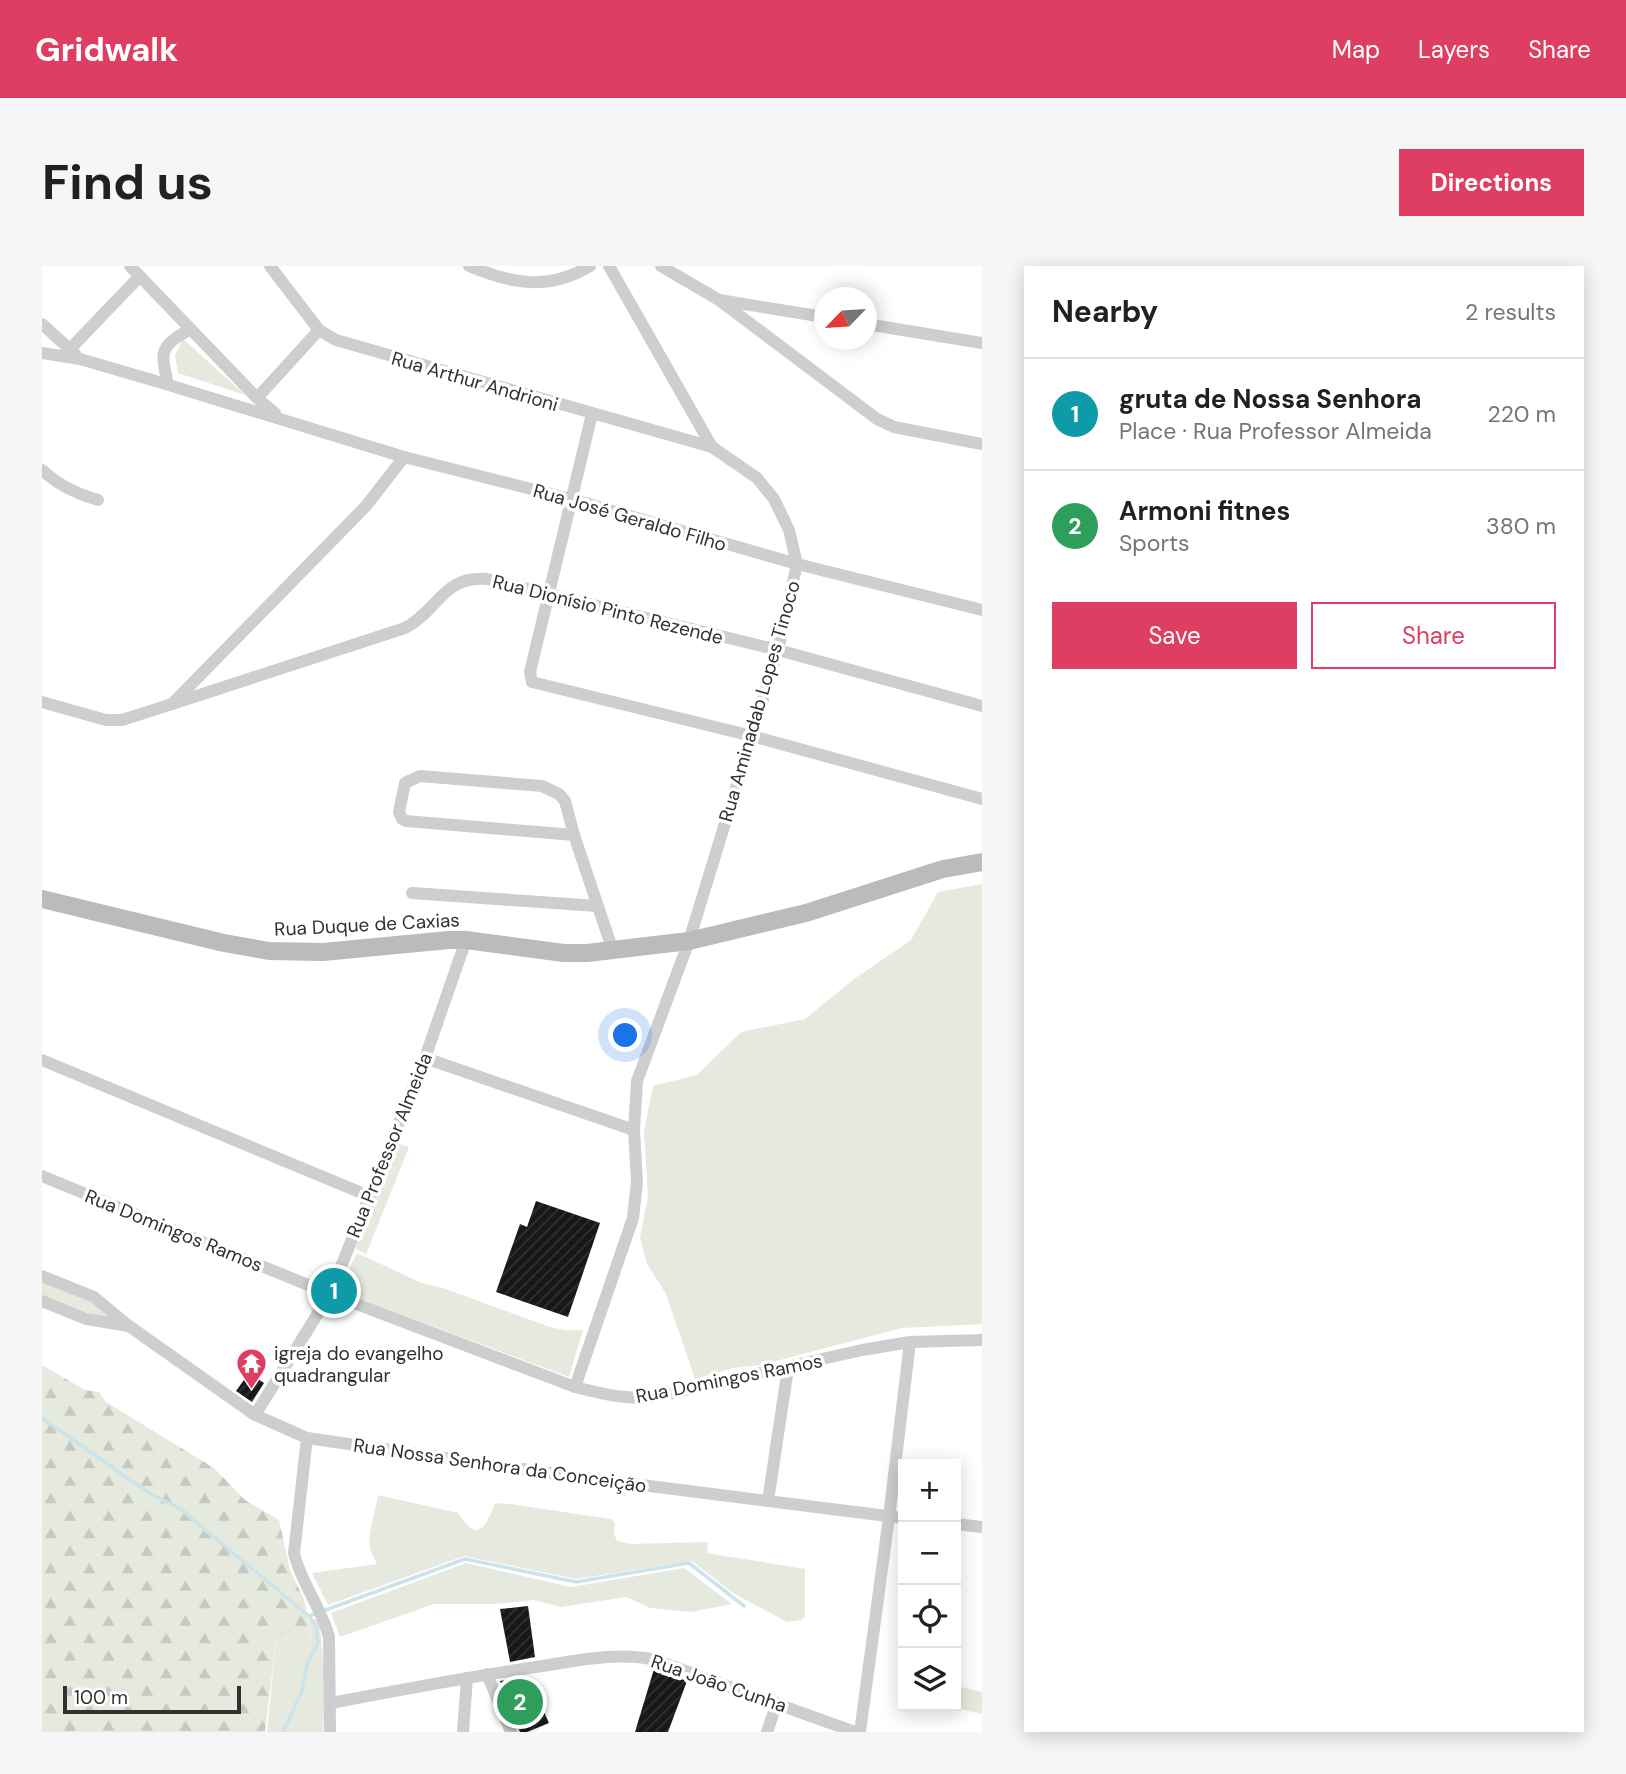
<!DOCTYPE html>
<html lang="en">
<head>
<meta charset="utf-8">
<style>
  body { margin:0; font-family:"DM Sans",sans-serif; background:#f6f6f6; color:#202124 }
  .controls { position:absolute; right:21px; bottom:21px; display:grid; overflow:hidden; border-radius:0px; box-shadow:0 4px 18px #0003 }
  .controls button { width:63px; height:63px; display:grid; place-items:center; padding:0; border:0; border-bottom:2px solid #e0e0e0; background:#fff; color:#202124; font:35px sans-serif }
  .compass { position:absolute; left:772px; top:21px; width:63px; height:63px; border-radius:50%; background:#fff; box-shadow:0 4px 18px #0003; rotate:245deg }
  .scale { position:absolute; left:21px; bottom:18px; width:178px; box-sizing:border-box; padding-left:7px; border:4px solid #313131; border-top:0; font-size:19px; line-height:24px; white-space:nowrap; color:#313131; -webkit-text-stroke:5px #fff; paint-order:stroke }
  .you { position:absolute; left:584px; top:770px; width:24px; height:24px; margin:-18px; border:5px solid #fff; border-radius:50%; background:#1a73e8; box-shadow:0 0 0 10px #1a73e833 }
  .badge { display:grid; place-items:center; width:46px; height:46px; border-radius:50%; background:#dd3e62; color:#fff; font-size:23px; font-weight:700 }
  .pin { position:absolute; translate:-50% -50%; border:4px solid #fff; box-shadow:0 2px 7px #0006 }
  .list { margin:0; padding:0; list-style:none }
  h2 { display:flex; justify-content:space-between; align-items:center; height:91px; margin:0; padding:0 28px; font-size:30px }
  h2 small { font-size:23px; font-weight:400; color:#757577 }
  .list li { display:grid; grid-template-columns:46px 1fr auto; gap:21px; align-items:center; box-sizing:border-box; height:112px; padding:0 28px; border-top:2px solid #e0e0e0 }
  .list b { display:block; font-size:26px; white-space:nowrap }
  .list p { margin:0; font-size:23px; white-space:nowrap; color:#757577 }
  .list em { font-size:23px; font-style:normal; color:#757577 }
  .actions { display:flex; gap:14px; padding:21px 28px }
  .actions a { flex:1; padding:16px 0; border:2px solid #dd3e62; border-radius:0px; text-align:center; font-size:24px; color:#dd3e62 }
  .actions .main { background:#dd3e62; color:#fff }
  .icon { flex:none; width:38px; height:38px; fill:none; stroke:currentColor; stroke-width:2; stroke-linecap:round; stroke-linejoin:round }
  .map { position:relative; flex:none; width:940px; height:1466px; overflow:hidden; border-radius:0px }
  header { display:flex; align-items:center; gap:42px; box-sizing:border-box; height:98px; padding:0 35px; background:#dd3e62; color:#fff }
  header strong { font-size:33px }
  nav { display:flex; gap:38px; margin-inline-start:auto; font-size:24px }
  .intro { display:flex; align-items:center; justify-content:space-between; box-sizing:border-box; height:168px; padding:0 42px }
  h1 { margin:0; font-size:49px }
  .button { padding:18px 32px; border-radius:0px; background:#dd3e62; color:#fff; font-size:24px; font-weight:700 }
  main { display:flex; gap:42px; padding:0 42px }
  aside { flex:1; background:#fff; border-radius:0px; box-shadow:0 4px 18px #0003 }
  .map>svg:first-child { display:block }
  .forest { fill:url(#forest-firs) }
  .green { fill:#e6eade }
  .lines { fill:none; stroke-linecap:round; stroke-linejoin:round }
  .stream { stroke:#cbe3ea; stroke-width:3.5 }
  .building { fill:url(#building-hatch) }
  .street { stroke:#cecece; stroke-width:12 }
  .secondary { stroke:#bbb; stroke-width:18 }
  .labels { text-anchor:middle; stroke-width:7; stroke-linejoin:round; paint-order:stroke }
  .street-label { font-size:19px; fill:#313131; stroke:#fff }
  .poi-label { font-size:19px; fill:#313131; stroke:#fff; text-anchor:start }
</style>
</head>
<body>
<header>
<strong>Gridwalk</strong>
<nav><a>Map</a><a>Layers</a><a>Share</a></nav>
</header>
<div class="intro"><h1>Find us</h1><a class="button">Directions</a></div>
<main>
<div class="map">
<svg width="940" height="1466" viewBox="0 0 940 1466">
  <defs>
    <pattern id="forest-firs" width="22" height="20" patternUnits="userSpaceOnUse" patternTransform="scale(1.75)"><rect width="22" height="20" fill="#e6eade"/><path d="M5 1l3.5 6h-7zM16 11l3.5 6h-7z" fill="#c6c9bf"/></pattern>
    <pattern id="building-hatch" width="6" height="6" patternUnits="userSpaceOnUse" patternTransform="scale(1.75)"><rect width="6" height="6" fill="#181818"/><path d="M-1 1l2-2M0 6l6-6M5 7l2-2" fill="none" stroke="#313131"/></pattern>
  </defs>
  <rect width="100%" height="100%" fill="#fff"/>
  <polygon class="forest" points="0,1099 43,1124 57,1126 64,1136 172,1202 203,1234 237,1254 248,1304 262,1333 270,1376 248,1373 235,1367 223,1466 0,1466"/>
  <g class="green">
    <polygon points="141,73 203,129 136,107 133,89"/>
    <polygon points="940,618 940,1058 860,1062 719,1099 691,1102 653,1113 624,1028 605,998 598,972 606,930 602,865 611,820 655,809 699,766 763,753 812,713 869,674 896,626"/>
    <polygon points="352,877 367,881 324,988 314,983 320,961"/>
    <polygon points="315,987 380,1017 401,1022 508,1061 523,1064 541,1064 527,1111 296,1025"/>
    <polygon points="0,1016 60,1041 77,1057 0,1032"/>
    <path d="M 336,1229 L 416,1247 C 436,1277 443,1263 453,1237 L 468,1238 L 569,1253 L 573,1257 L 572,1268 L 575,1275 L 589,1278 L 666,1276 L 665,1287 L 763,1303 L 763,1350 L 759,1354 L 745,1356 L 691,1327 L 650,1295 L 534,1313 L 422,1290 L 286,1339 L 270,1307 L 335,1298 C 333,1293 329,1287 328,1282 C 325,1268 334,1244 336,1229 Z"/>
    <polygon points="424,1297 529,1321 642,1302 690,1338 649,1346 608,1342 584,1331 519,1341 492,1334 454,1338 392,1338 298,1371 289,1347"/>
    <polygon points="266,1352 277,1354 283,1412 281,1466 225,1466 235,1366 248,1373 270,1376"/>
    <polygon points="915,1420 940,1426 940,1448 913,1442"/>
  </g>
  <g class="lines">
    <g class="stream">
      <polyline points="0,1152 107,1227 137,1242 267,1350 423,1293 534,1316 647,1297 702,1340"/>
      <polyline points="241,1466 260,1425 265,1398 276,1377 274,1360 267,1350"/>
    </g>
  </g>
  <g class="building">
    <polygon points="494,935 558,957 526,1051 454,1026 478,958 485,961"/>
    <polygon points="207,1107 222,1117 210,1136 194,1125"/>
    <polygon points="486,1340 493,1391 468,1396 458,1343"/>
    <polygon points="612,1403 645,1415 626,1466 593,1466"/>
    <polygon points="486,1411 507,1457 485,1466 478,1466 458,1415"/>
  </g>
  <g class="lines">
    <g class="street">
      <polyline points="88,0 215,132 233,147"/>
      <polyline points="228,0 277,64 294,74 670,181"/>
      <path d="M 427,0 C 470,18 506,25 548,0"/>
      <polyline points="619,0 677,34 782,51"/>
      <polyline points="677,34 835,153 852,161 940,178"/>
      <polyline points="0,58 33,88"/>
      <polyline points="824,58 940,77"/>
      <polyline points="28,83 98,10"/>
      <polyline points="0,87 38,93 117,116 362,191 529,233 755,298 940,344"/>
      <path d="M 126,118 C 118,84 118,81 148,63"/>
      <polyline points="215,132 277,64"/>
      <polyline points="550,148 488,406 490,416 710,470 940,533"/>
      <path d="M 0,204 C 16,219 34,228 56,234"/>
      <polyline points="0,436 64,454 80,454 130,438 324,240 362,191"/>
      <path d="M 130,438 L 363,362 C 398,343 400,310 445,313 L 736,384 L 940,440"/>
      <polyline points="532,569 364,555 360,553 357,546 363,517 378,510 500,520 517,528 523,535 532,569 571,685"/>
      <polyline points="370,627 555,640"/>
      <polyline points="383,792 592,864"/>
      <polyline points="0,794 327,930"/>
      <path d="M 0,910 L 288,1028 L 533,1121 C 561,1128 584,1134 613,1131 L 820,1084 L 868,1076 L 940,1074"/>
      <polyline points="0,1010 52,1031 87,1060 213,1149 265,1172 536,1211 861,1252"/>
      <polyline points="0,1035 44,1053 87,1060"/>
      <polyline points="533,1121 591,952 595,916 592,864 595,815 647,675 736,384 755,298 747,264 732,233 715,212 670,181 567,0"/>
      <polyline points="213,1149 288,1028 383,792 424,674"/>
      <path d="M 265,1172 L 252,1287 C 259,1317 279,1341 287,1371 L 288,1466"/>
      <polyline points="726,1235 746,1102"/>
      <polyline points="914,1258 940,1261"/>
      <polyline points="445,1408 469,1466"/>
      <path d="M 289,1437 C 357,1424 425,1411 494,1401 C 533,1395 572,1386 610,1393 L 813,1466"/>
      <polyline points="421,1466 425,1412"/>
      <polyline points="725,1466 735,1437"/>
      <polyline points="818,1466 847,1251 868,1076"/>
    </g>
    <polyline class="secondary" points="0,633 182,677 227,685 281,686 407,674 424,674 522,687 545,687 647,675 764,647 901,603 940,596"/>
  </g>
  <defs>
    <symbol id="temple-pin" viewBox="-11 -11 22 30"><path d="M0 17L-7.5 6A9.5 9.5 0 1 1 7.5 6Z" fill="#dd3e62" stroke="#fff"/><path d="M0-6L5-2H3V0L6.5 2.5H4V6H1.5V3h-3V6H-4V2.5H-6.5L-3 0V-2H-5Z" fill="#fff"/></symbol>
  </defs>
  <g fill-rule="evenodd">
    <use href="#temple-pin" x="192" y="1080" width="35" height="47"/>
  </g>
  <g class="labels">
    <g class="street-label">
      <text transform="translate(433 115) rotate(16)" y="7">Rua Arthur Andrioni</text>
      <text transform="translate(588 251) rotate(16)" y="7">Rua José Geraldo Filho</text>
      <text transform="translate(566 343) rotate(14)" y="7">Rua Dionísio Pinto Rezende</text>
      <text transform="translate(717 435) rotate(-74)" y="7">Rua Aminadab Lopes Tinoco</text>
      <text transform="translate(325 658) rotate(-3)" y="7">Rua Duque de Caxias</text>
      <text transform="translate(347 879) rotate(-68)" y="7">Rua Professor Almeida</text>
      <text transform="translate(132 964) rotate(22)" y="7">Rua Domingos Ramos</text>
      <text transform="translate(687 1112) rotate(-11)" y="7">Rua Domingos Ramos</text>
      <text transform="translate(458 1199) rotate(8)" y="7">Rua Nossa Senhora da Conceição</text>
      <text transform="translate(677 1417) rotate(19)" y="7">Rua João Cunha</text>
    </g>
    <g class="poi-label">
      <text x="232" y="1094">igreja do evangelho<tspan x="232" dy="22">quadrangular</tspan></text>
    </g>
  </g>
</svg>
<div class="controls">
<button>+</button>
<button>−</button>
<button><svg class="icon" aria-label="locate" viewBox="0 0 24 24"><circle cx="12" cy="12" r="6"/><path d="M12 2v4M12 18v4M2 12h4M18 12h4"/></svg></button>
<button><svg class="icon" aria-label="layers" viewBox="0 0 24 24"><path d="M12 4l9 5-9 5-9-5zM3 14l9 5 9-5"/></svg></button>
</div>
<svg class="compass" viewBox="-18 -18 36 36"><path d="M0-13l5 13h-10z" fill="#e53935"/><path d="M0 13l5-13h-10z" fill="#757577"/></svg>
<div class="scale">100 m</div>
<div class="you"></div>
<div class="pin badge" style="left:292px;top:1025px;background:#0f9aa8">1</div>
<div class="pin badge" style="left:478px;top:1436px;background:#2e9e5b">2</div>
</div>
<aside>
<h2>Nearby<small>2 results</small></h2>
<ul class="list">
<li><span class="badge" style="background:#0f9aa8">1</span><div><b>gruta de Nossa Senhora</b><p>Place · Rua Professor Almeida</p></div><em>220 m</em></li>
<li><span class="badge" style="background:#2e9e5b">2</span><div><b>Armoni fitnes</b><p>Sports</p></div><em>380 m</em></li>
</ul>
<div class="actions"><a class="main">Save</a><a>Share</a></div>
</aside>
</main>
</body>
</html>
